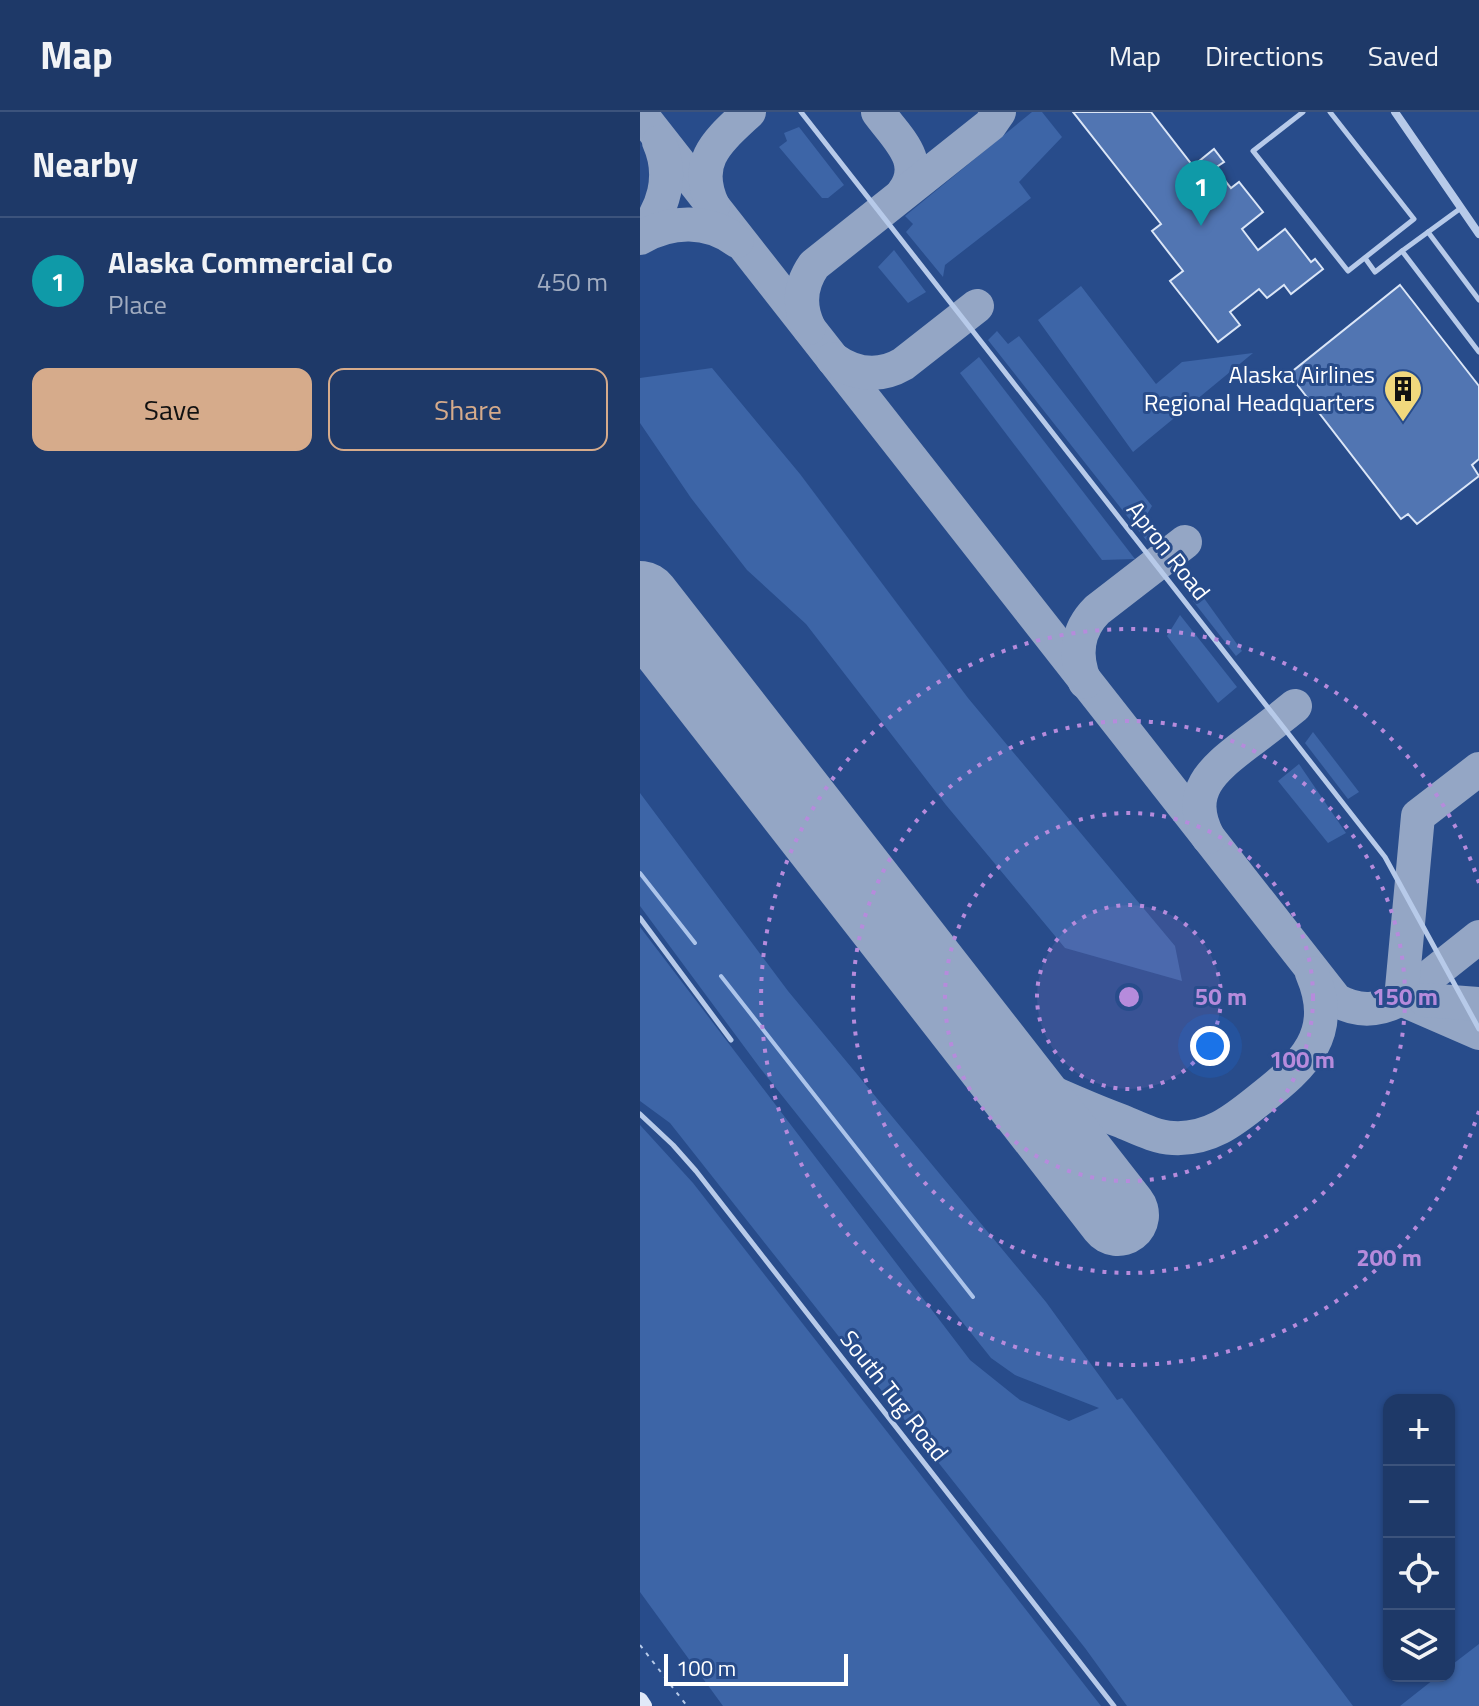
<!DOCTYPE html>
<html lang="en">
<head>
<meta charset="utf-8">
<style>
  body { margin:0; font-family:"Titillium Web",sans-serif; background:#26406e; color:#f1f3f6 }
  .controls { position:absolute; right:24px; bottom:24px; display:grid; overflow:hidden; border-radius:16px; box-shadow:0 2px 6px #0004 }
  .controls button { width:72px; height:72px; display:grid; place-items:center; padding:0; border:0; border-bottom:2px solid #3c537c; background:#1e3968; color:#f1f3f6; font:40px sans-serif }
  .scale { position:absolute; left:24px; bottom:20px; width:184px; box-sizing:border-box; padding-left:8px; border:4px solid #fff; border-top:0; font-size:22px; line-height:28px; white-space:nowrap; color:#fff; -webkit-text-stroke:6px #284c8b; paint-order:stroke }
  .you { position:absolute; left:570px; top:934px; width:28px; height:28px; margin:-20px; border:6px solid #fff; border-radius:50%; background:#1a73e8; box-shadow:0 0 0 12px #1a73e833 }
  .badge { display:grid; place-items:center; width:52px; height:52px; border-radius:50%; background:#d6ab8b; color:#fff; font-size:26px; font-weight:700 }
  .pin { position:absolute; translate:-50% -66px; filter:drop-shadow(0 2px 4px #0008) }
  .pin::after { content:''; position:absolute; top:42px; width:28px; height:24px; background:inherit; clip-path:polygon(0 0,100% 0,50% 100%) }
  .list { margin:0; padding:0; list-style:none }
  h2 { display:flex; justify-content:space-between; align-items:center; height:104px; margin:0; padding:0 32px; font-size:34px }
  h2 small { font-size:26px; font-weight:400; color:#a1acc0 }
  .list li { display:grid; grid-template-columns:52px 1fr auto; gap:24px; align-items:center; box-sizing:border-box; height:128px; padding:0 32px; border-top:2px solid #3c537c }
  .list b { display:block; font-size:30px; white-space:nowrap }
  .list p { margin:0; font-size:26px; white-space:nowrap; color:#a1acc0 }
  .list em { font-size:26px; font-style:normal; color:#a1acc0 }
  .actions { display:flex; gap:16px; padding:24px 32px }
  .actions a { flex:1; padding:18px 0; border:2px solid #d6ab8b; border-radius:16px; text-align:center; font-size:28px; color:#d6ab8b }
  .actions .main { background:#d6ab8b; color:#111 }
  .icon { flex:none; width:44px; height:44px; fill:none; stroke:currentColor; stroke-width:2; stroke-linecap:round; stroke-linejoin:round }
  .map { position:relative; flex:none; width:839px; height:1594px; overflow:hidden }
  header { display:flex; align-items:center; gap:48px; box-sizing:border-box; height:112px; padding:0 40px; background:#1e3968; border-bottom:2px solid #3c537c }
  header strong { font-size:38px }
  nav { display:flex; gap:44px; margin-inline-start:auto; font-size:28px }
  main { display:flex }
  aside { flex:1; background:#1e3968 }
  .map>svg:first-child { display:block }
  .green { fill:#3d65a7 }
  .lines { fill:none; stroke-linecap:round; stroke-linejoin:round }
  .stream { stroke:#acc4ea; stroke-width:4 }
  .taxiway { stroke:#94a6c5; stroke-width:34 }
  .runway { stroke:#94a6c5; stroke-width:82 }
  .building { fill:#5175b2; stroke:#dbe6f7; stroke-width:2 }
  .path { stroke:#b7cae9; stroke-width:2; stroke-dasharray:4 6; stroke-linecap:butt }
  .service { stroke:#b7cae9; stroke-width:5 }
  .minor { stroke:#b7cae9; stroke-width:8 }
  .secondary { stroke:#e1e9f8; stroke-width:16 }
  .ring { fill:none; stroke:#b68bdc; stroke-width:4; stroke-dasharray:4 8 }
  .labels { text-anchor:middle; stroke-width:6; stroke-linejoin:round; paint-order:stroke }
  .poi-label { font-size:24px; fill:#fff; stroke:#284c8b; text-anchor:end }
  .street-label { font-size:24px; fill:#fff; stroke:#284c8b }
  .centre { fill:#b68bdc; stroke:#284c8b; stroke-width:4 }
  .ring-label { font-size:24px; text-anchor:middle; font-weight:bold; fill:#b68bdc; stroke:#284c8b; stroke-width:6; stroke-linejoin:round; paint-order:stroke }
</style>
</head>
<body>
<header>
<strong>Map</strong>
<nav><a>Map</a><a>Directions</a><a>Saved</a></nav>
</header>
<main>
<aside>
<h2>Nearby<small></small></h2>
<ul class="list">
<li><span class="badge" style="background:#0f9aa8">1</span><div><b>Alaska Commercial Co</b><p>Place</p></div><em>450 m</em></li>
</ul>
<div class="actions"><a class="main">Save</a><a>Share</a></div>
</aside>
<div class="map">
<svg width="839" height="1594" viewBox="0 0 839 1594">
  <rect width="100%" height="100%" fill="#284c8b"/>
  <g class="green">
    <polygon points="392,0 402,0 422,25 379,70 391,86 305,153 303,165 266,120 273,112 265,104"/>
    <polygon points="159,15 204,73 188,86 182,86 139,35 147,29 144,21"/>
    <polygon points="254,138 286,180 268,191 238,155"/>
    <polygon points="441,174 516,272 542,250 613,241 493,340 398,208"/>
    <polygon points="357,219 368,232 379,224 512,394 503,409 517,425 510,433 348,228"/>
    <polygon points="339,245 495,447 462,448 320,261"/>
    <polygon points="72,256 160,362 328,586 535,834 542,869 425,836 306,693 166,512 107,458 51,386 0,311 0,266"/>
    <polygon points="561,482 602,539 596,544 553,489"/>
    <polygon points="540,503 597,575 578,591 527,524"/>
    <polygon points="673,620 719,680 708,687 665,631"/>
    <polygon points="659,652 706,721 688,731 638,669"/>
    <polygon points="0,681 148,879 406,1190 477,1288 482,1286 713,1594 487,1594 445,1536 30,1011 0,989 0,815 330,1248 380,1288 429,1309 459,1296 375,1263 351,1246 120,956 0,794"/>
    <polygon points="0,1013 53,1071 461,1594 83,1594 0,1480"/>
    <polygon points="839,1532 839,1594 760,1594 798,1564 809,1564 809,1555"/>
  </g>
  <g class="lines">
    <g class="stream">
      <polyline points="0,761 55,831"/>
      <polyline points="81,864 333,1185"/>
    </g>
    <g class="taxiway">
      <path d="M 238,0 C 256,25 287,50 263,81"/>
      <path d="M 0,1 L 696,888 C 719,901 739,899 761,887 L 839,825"/>
      <path d="M 73,94 C 52,49 78,29 109,0"/>
      <path d="M 0,125 C 24,98 34,64 19,30"/>
      <path d="M 0,126 C 31,108 68,107 97,129"/>
      <path d="M 169,216 C 158,194 160,173 174,153 L 350,13 L 359,0"/>
      <path d="M 193,247 C 215,263 239,266 263,252 L 337,194"/>
      <path d="M 445,570 C 434,544 436,519 457,498 L 545,430"/>
      <path d="M 568,725 C 545,680 572,658 606,632 C 622,620 639,607 655,594"/>
      <polyline points="761,887 778,704 839,657"/>
      <polyline points="761,887 839,921"/>
      <polyline points="785,888 839,892"/>
      <path d="M 369,961 C 406,978 443,995 481,1009 C 498,1016 515,1025 533,1026 C 569,1028 593,1009 619,988 C 664,953 698,922 672,861"/>
    </g>
    <polyline class="runway" points="0,490 478,1103"/>
  </g>
  <g class="building">
    <polygon points="433,0 511,0 553,54 574,37 584,50 575,56 591,76 599,70 623,100 602,117 618,138 645,117 671,150 675,147 683,157 651,182 644,173 627,186 619,177 590,200 600,213 578,230 530,169 543,159 512,119 521,112"/>
    <polygon points="760,173 839,274 839,347 832,353 839,364 777,412 768,402 761,407 649,262"/>
  </g>
  <g class="lines">
    <polyline class="path" points="0,1533 47,1594"/>
    <g class="service">
      <polyline points="161,0 745,745 839,917"/>
      <polyline points="663,0 613,39 708,159 774,107 690,0"/>
      <polyline points="821,96 762,139 839,240"/>
      <polyline points="788,120 839,188"/>
      <polyline points="725,146 735,160 762,139"/>
      <polyline points="0,806 91,928"/>
      <polyline points="0,1002 33,1033 56,1059 474,1594"/>
    </g>
    <polyline class="minor" points="755,0 839,122"/>
    <polyline class="secondary" points="0,1588 4,1594"/>
  </g>
  <circle cx="489" cy="885" r="92" fill="#b68bdc" fill-opacity=".12"/>
  <g class="ring">
    <circle cx="489" cy="885" r="92"/>
    <circle cx="489" cy="885" r="184"/>
    <circle cx="489" cy="885" r="276"/>
    <path d="M839 999A368 368 0 1 1 839 771"/>
  </g>
  <defs>
    <symbol id="building-pin" viewBox="-11 -11 22 30"><path d="M0 17L-7.5 6A9.5 9.5 0 1 1 7.5 6Z" fill="#f1d87d" stroke="#284c8b"/><path d="M-4-6H4V6H1V3H-1V6H-4ZM-2.5-4.3h1.7v1.8h-1.7ZM.8-4.3h1.7v1.8H.8ZM-2.5-1h1.7V.8h-1.7ZM.8-1h1.7V.8H.8Z" fill="#111"/></symbol>
  </defs>
  <g fill-rule="evenodd">
    <use href="#building-pin" x="741" y="255" width="44" height="60"/>
  </g>
  <g class="labels">
    <g class="poi-label">
      <text x="735" y="271">Alaska Airlines<tspan x="735" dy="28">Regional Headquarters</tspan></text>
    </g>
    <g class="street-label">
      <text transform="translate(528 439) rotate(52)" y="8">Apron Road</text>
      <text transform="translate(254 1284) rotate(52)" y="8">South Tug Road</text>
    </g>
  </g>
  <circle cx="489" cy="885" r="12" class="centre"/>
  <g class="ring-label">
    <text x="581" y="893">50 m</text>
    <text x="765" y="893">150 m</text>
    <text x="662" y="956">100 m</text>
    <text x="749" y="1154">200 m</text>
  </g>
</svg>
<div class="controls">
<button>+</button>
<button>−</button>
<button><svg class="icon" aria-label="locate" viewBox="0 0 24 24"><circle cx="12" cy="12" r="6"/><path d="M12 2v4M12 18v4M2 12h4M18 12h4"/></svg></button>
<button><svg class="icon" aria-label="layers" viewBox="0 0 24 24"><path d="M12 4l9 5-9 5-9-5zM3 14l9 5 9-5"/></svg></button>
</div>
<div class="scale">100 m</div>
<div class="you"></div>
<div class="pin badge" style="left:561px;top:114px;background:#0f9aa8">1</div>
</div>
</main>
</body>
</html>
